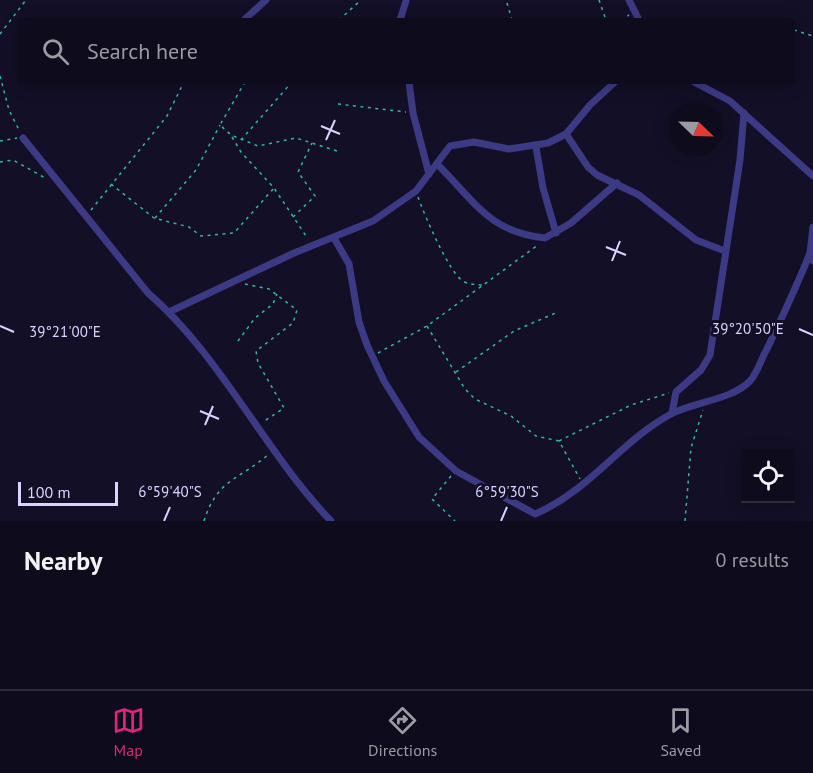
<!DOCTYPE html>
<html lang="en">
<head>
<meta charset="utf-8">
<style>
  body { margin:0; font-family:"PT Sans",sans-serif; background:#1c1929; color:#f1f3f6 }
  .controls { position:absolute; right:18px; bottom:18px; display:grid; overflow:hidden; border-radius:0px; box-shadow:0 3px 15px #0003 }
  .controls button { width:54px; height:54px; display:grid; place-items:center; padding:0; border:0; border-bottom:2px solid #2e2b3b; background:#0e0b1c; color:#f1f3f6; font:30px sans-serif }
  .compass { position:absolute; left:669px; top:102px; width:54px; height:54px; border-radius:50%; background:#0e0b1c; box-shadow:0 3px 15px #0003; rotate:113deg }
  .scale { position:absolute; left:18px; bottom:15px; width:100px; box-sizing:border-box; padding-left:6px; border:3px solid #d9d4ff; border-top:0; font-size:16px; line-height:21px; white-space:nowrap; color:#d9d4ff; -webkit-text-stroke:4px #130f26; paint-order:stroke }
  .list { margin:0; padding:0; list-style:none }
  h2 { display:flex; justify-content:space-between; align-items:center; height:78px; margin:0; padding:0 24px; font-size:26px }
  h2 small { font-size:20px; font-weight:400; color:#9b9ba3 }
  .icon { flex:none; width:33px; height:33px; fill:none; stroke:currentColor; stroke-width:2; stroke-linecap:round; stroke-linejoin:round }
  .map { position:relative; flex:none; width:813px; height:521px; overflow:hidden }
  .search { position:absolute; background:#0e0b1c; box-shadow:0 3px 15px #0003; left:18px; right:18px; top:18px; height:66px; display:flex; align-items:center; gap:15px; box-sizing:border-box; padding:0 21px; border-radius:0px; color:#9b9ba3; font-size:22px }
  .sheet { height:168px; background:#0e0b1c }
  nav { display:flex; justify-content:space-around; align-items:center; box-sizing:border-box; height:84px; border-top:2px solid #2e2b3b; background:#0e0b1c; font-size:16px; color:#9b9ba3 }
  nav a { display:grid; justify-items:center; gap:3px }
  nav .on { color:#db2777 }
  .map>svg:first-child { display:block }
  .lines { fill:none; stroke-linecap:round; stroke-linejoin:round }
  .path { stroke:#2fb8b0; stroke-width:1.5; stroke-dasharray:3 4.5; stroke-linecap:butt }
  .minor { stroke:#3d3a85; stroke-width:7 }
  .ticks { fill:none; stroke:#d9d4ff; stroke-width:2 }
  .ticks-label { font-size:15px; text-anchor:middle; fill:#d9d4ff; stroke:#130f26; stroke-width:6; stroke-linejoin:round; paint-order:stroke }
</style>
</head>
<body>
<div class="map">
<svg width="813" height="521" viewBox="0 0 813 521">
  <rect width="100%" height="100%" fill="#130f26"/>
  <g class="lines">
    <g class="path">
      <polyline points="599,0 606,20"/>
      <polyline points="507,3 512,20"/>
      <polyline points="339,20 361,0"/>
      <polyline points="621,20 629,15"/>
      <polyline points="794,30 813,36"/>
      <polyline points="0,34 26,0"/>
      <polyline points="0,76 9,110 20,132"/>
      <polyline points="245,82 220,125 231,135 258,146 296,138 337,151"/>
      <polyline points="338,104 406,112"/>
      <polyline points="232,137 241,152 274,188 308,239"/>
      <polyline points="241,140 292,82"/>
      <polyline points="0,141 17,138"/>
      <polyline points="0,162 13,160 47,179"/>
      <polyline points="111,184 154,218 189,227 201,236 234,233 274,188"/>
      <path d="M 418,197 C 424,214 449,273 463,281 C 469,285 475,284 482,285"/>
      <polyline points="91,210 167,116 184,82"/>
      <polyline points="293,217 315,196 298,172 312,143"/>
      <polyline points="155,218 196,170 220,125"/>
      <polyline points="245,284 269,289 297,310 293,323 256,351 258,363 284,408 263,422"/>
      <polyline points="427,326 465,389 475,399 511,416 536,436 559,441 580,479"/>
      <polyline points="238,341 255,318 273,304 277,294"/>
      <polyline points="378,353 427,326 538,245"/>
      <polyline points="456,372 514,331 558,312"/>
      <polyline points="559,441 631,405 669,393"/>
      <polyline points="451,476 432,499 455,521"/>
      <path d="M 204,521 C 217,479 239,480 269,454"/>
      <polyline points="685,521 691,448 703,410"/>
    </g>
    <g class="minor">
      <polyline points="629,0 639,20"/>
      <polyline points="244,20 266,0"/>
      <polyline points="400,20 406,1"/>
      <polyline points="409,82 413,113 429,174"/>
      <polyline points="694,82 730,101 813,176"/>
      <polyline points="566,134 588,167 597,175 639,195 696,240 725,251"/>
      <path d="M 23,138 L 148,293 C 222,357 263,450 331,521"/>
      <polyline points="536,147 543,188 556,233"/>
      <path d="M 437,164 C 475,201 488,232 545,238 L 571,223 L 617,183"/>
      <polyline points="813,227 810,253 813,261"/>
      <path d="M 334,238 L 349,264 L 359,322 L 367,345 L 384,381 L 419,437 L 456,471 L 535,514 C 588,492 621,441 671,414 C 693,402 732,400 750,381 C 758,372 761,359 767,349 C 782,317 797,286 810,253"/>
      <polyline points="169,312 294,253 373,221 416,191 450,146 474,142 509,149 548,143 566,134 590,105 615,82"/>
      <polyline points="672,413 676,392 701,370 710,355 740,160 744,113"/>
    </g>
  </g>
  <path class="ticks" d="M 321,126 L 340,134M 326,140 L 335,120M 606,247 L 626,255M 612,261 L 620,241M 0,326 L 14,332M 799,329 L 813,335M 200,411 L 219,419M 205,425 L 213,406M 164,521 L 170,507M 501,521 L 507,507"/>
  <g class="ticks-label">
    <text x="748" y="334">39°20'50"E</text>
    <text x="65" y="337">39°21'00"E</text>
    <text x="170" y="497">6°59'40"S</text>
    <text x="507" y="497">6°59'30"S</text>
  </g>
</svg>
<div class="controls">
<button><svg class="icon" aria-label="locate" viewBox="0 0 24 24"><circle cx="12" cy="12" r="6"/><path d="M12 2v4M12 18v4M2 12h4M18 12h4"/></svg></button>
</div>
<svg class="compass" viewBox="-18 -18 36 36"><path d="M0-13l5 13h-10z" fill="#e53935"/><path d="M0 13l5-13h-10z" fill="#9b9ba3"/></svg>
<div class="scale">100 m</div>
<div class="search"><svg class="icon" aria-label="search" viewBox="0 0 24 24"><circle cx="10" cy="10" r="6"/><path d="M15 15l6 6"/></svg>Search here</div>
</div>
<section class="sheet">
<h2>Nearby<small>0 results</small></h2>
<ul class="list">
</ul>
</section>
<nav>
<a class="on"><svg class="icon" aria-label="map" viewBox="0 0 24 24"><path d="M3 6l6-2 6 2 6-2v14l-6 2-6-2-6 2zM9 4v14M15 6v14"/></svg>Map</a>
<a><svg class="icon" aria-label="directions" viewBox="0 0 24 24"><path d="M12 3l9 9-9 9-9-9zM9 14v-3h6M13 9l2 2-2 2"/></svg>Directions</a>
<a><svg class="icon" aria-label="saved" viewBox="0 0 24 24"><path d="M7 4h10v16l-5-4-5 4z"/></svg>Saved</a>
</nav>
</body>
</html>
